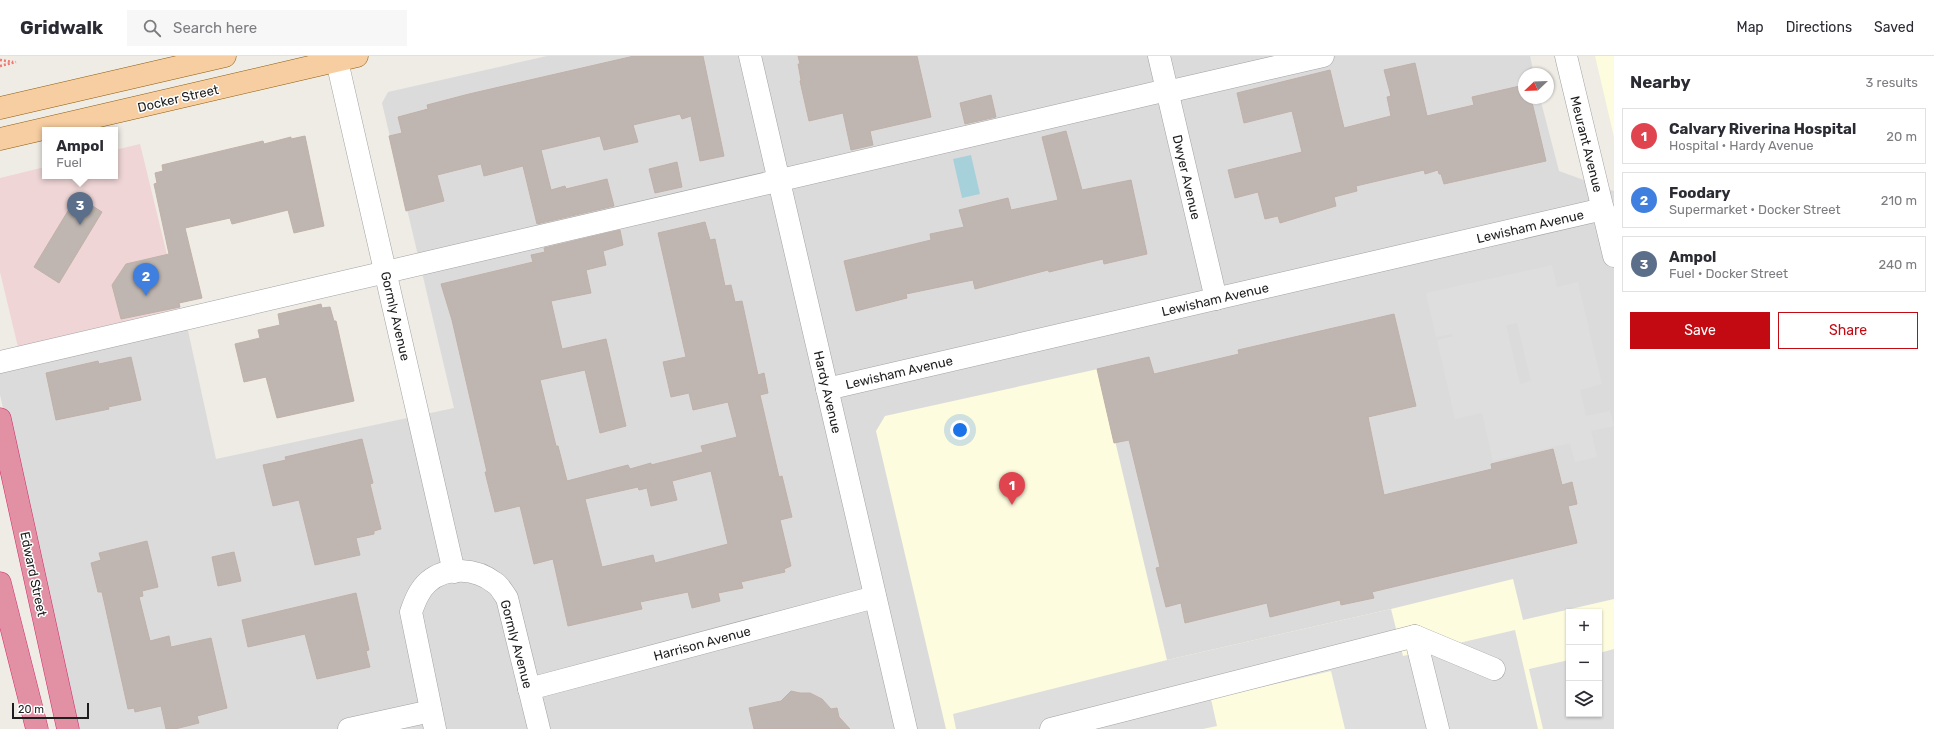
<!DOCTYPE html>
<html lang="en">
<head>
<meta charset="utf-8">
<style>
  body { margin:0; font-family:Rubik,sans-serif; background:#f7f7f7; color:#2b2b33 }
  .controls { position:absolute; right:12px; bottom:12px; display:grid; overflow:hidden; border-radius:0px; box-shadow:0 1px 3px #0004 }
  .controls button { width:36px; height:36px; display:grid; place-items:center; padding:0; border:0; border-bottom:1px solid #e1e1e2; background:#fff; color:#2b2b33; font:20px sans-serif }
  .compass { position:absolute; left:1518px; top:12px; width:36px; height:36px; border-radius:50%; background:#fff; box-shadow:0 1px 3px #0004; rotate:247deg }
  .scale { position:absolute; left:12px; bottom:10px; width:77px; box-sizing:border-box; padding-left:4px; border:2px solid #1e1e1e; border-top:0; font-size:11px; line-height:14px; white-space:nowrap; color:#1e1e1e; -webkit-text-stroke:3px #fff; paint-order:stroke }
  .you { position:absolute; left:960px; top:374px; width:14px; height:14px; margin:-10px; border:3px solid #fff; border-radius:50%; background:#1a73e8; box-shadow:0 0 0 6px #1a73e833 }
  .badge { display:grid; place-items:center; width:26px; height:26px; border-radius:50%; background:#c30a13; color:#fff; font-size:13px; font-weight:700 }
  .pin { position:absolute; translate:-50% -33px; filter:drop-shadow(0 1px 2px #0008) }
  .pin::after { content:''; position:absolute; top:21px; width:14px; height:12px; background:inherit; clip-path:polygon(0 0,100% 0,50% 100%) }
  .popup { position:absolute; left:42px; top:71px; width:76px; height:52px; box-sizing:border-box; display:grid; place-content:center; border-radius:0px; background:#fff; filter:drop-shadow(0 1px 3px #0005); font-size:13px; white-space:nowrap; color:#7c7c81 }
  .popup b { font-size:15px; color:#2b2b33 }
  .popup::after { content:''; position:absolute; left:50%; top:100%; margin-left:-8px; border:8px solid transparent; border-top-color:#fff }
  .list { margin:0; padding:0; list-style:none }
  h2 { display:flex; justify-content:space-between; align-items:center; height:52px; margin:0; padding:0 16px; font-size:17px }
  h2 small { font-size:13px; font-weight:400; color:#7c7c81 }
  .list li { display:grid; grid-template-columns:26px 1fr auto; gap:12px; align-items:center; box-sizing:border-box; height:56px; margin:0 8px 8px; padding:0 8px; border:1px solid #e1e1e2; border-radius:0px }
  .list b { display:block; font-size:15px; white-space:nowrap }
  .list p { margin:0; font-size:13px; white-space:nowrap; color:#7c7c81 }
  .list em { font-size:13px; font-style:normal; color:#7c7c81 }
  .actions { display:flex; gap:8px; padding:12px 16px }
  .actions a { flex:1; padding:9px 0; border:1px solid #c30a13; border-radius:0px; text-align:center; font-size:14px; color:#c30a13 }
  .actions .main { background:#c30a13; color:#fff }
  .icon { flex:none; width:22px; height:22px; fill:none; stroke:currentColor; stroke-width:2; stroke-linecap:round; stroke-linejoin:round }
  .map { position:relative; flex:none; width:1614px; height:673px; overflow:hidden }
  header { display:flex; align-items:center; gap:24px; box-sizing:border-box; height:56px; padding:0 20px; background:#fff; border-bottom:1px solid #e1e1e2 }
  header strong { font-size:19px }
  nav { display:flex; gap:22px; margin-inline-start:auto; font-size:14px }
  .search { width:280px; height:36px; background:#f7f7f7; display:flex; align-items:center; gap:10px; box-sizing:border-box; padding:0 14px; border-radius:0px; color:#7c7c81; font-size:15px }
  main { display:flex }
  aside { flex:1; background:#fff }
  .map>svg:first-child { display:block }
  .residential { fill:#dcdbdb; fill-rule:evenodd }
  .commercial { fill:#efd5d5 }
  .education { fill:#fdfcdf; fill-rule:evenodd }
  .parking { fill:#dedede; fill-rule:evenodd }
  .water { fill:#a7d1da }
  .building { fill:#bfb6b1; stroke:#c0b1a8; fill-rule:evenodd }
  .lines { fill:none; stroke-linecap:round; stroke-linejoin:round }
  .minor-casing { stroke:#a2a2a2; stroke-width:23 }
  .major-casing { stroke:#915c07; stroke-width:23 }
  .highway-casing { stroke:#d22d6d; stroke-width:23 }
  .path { stroke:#f37871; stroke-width:2.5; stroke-dasharray:2 2; stroke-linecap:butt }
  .minor { stroke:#fff; stroke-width:22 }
  .major { stroke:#f7cea1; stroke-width:22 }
  .highway { stroke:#e290a3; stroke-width:22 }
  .labels { text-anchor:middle; stroke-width:3; stroke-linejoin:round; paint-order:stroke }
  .street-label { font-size:13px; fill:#1e1e1e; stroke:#fff }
</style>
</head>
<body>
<header>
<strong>Gridwalk</strong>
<div class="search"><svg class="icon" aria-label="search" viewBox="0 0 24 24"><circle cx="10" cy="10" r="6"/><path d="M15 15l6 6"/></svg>Search here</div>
<nav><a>Map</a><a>Directions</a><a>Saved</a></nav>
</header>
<main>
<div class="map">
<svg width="1614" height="673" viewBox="0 0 1614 673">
  <rect width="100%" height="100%" fill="#efebe5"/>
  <path class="residential" d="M 547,0 L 1530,0 L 1534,18 L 1524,18 L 1524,42 L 1540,42 L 1559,115 L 1614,135 L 1614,673 L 78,673 L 0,339 L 0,311 L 187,270 L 216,403 L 454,352 L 382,47 L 388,36 ZM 1569,556 L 1599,556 L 1599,658 L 1569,658 Z"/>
  <polygon class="commercial" points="140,88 180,252 18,291 0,216 0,122 45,111 45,120 115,120 115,94"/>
  <g class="education">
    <polygon points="1595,0 1614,0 1614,81"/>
    <path d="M 1098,313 L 1167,604 L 1391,553 L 1513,523 L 1523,564 L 1614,543 L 1614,673 L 946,673 L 876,375 L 885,360 ZM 1569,556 L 1599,556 L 1599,658 L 1569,658 Z"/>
  </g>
  <g class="parking">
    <path d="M 1552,209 L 1557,231 L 1578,226 L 1602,328 L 1580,334 L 1586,360 L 1610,355 L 1614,370 L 1591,375 L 1597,401 L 1575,406 L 1570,387 L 1493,405 L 1482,357 L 1455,363 L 1437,284 L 1453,280 L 1452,278 L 1436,281 L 1426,237 ZM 1517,267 L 1531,325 L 1520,328 L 1506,269 Z"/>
    <polygon points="1391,553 1403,600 1515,574 1538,673 1345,673 1331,615 1211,643 1217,670 1203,673 956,673 953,658 1167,604"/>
    <polygon points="1614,593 1614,673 1543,673 1529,613 1569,604 1569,658 1599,658 1599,597"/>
  </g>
  <polygon class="water" points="971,99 980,138 962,142 953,103"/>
  <g class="building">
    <polygon points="634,0 703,0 724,100 700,105 691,60 682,63 680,58 633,69 638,86 604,94 600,80 541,94 551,134 565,130 566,133 607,123 614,150 537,168 523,110 484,120 481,108 437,119 444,145 406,155 389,80 402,77 398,61 428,53 427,49 469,38"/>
    <polygon points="798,0 917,0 931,61 870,75 873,89 851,94 843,57 809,65 800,25 801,24 798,8 800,8"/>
    <polygon points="1415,7 1427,60 1474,49 1472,41 1524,29 1524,42 1531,42 1546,105 1444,128 1441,118 1439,118 1438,114 1425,118 1424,114 1356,130 1357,135 1334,141 1336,150 1280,167 1278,160 1265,163 1258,136 1235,142 1228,114 1302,96 1292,55 1244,67 1237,37 1330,14 1344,72 1391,60 1387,41 1391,40 1384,14"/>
    <polygon points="991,39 996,61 965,68 960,47"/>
    <polygon points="1066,75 1082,134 1131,124 1147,198 1104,208 1103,203 1049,216 1048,214 975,233 973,224 906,238 907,242 856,255 844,205 931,184 930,178 964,171 959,154 1008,142 1011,154 1058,144 1042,81"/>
    <polygon points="305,80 324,170 294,177 288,154 232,168 230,162 185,172 202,242 179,247 180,251 121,263 112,229 126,208 169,198 154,128 157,127 155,117 163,115 162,109 263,85 264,88 291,81 291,83"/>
    <polygon points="677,106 682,131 655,137 649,113"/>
    <polygon points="77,140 102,156 59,227 34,211"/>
    <path d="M 705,166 L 710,184 L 715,183 L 725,230 L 731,229 L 735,246 L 742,245 L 758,319 L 764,317 L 768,337 L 760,339 L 779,421 L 782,420 L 792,461 L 780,464 L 791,510 L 784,513 L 785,516 L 741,526 L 743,532 L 718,537 L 720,545 L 692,552 L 688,536 L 640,546 L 642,553 L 568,570 L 553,503 L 534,508 L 520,450 L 495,456 L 485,416 L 487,416 L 452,264 L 441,228 L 533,206 L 531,199 L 545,196 L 544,192 L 620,174 L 623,189 L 603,195 L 606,209 L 586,214 L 591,237 L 551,245 L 562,293 L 606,283 L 626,370 L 600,377 L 585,314 L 540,324 L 556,390 L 558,390 L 567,425 L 628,409 L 630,413 L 651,407 L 651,409 L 703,396 L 701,390 L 737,381 L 728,346 L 693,354 L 689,337 L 671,341 L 663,306 L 686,301 L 658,177 ZM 711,415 L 728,488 L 655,507 L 653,499 L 602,511 L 585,443 L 638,431 L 639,434 L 647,432 L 651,450 L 677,444 L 672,425 Z"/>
    <polygon points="321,248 322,252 330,251 334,265 336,265 354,345 277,362 266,321 244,326 235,288 260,282 258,274 280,269 278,258"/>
    <polygon points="1394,258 1416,350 1368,361 1384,439 1492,413 1491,408 1553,393 1562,429 1572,426 1577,448 1568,450 1577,487 1372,536 1374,542 1341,549 1340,544 1270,561 1267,547 1185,567 1181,547 1166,551 1156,512 1160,511 1129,384 1114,387 1097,313 1149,301 1154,318 1239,298 1238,294"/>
    <polygon points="131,301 141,344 108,351 109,353 56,364 46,317 98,305 99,308"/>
    <polygon points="362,383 373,427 370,428 381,473 374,475 374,478 356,482 360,499 315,509 299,444 273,450 263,409 286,404 285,401"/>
    <polygon points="147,485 158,531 142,535 143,540 139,541 150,585 169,580 171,591 211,582 227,652 197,660 199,667 175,673 166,673 161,650 135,656 134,652 128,653 102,536 98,536 91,507 101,504 99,497"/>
    <polygon points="234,496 241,525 218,530 212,501"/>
    <polygon points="356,537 369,594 366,595 370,611 317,623 305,578 248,591 242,564"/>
    <polygon points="791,635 800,637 810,637 822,643 831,653 837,652 839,661 850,673 754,673 749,652 781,645"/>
  </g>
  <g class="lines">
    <defs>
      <g id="minor">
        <polyline points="750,0 906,673"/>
        <polyline points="1159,0 1216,243"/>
        <polyline points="1566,0 1614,200"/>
        <polyline points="337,5 454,516"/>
        <polyline points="1167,36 1323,0"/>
        <polyline points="0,306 1167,34"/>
        <polyline points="827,333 1603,153"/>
        <polyline points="1415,580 1438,673"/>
        <polyline points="529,633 875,541"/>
        <polyline points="349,673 431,655"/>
        <path d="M 435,673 L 411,556 C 415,545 419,534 428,526 C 447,510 476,512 495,527 C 500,530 503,537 507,542 L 539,673"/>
        <polyline points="1051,673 1415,580 1494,613"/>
      </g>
      <g id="major">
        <polyline points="0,52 225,0"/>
        <polyline points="0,83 357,0"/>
      </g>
      <g id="highway">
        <polyline points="0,363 68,673"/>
        <polyline points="0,527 37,673"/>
      </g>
    </defs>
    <use href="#minor" class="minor-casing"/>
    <use href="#major" class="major-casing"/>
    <use href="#highway" class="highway-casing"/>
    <g class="path">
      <polyline points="0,4 13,6"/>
      <polyline points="0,10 16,6"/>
    </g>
    <use href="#minor" class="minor"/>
    <use href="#major" class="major"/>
    <use href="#highway" class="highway"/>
  </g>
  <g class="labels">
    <g class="street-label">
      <text transform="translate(178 42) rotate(-13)" y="5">Docker Street</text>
      <text transform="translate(1587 88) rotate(76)" y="5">Meurant Avenue</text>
      <text transform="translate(1187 121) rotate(77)" y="5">Dwyer Avenue</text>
      <text transform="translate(1530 170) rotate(-13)" y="5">Lewisham Avenue</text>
      <text transform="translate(1215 243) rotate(-13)" y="5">Lewisham Avenue</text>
      <text transform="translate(396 260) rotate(77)" y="5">Gormly Avenue</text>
      <text transform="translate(899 316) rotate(-13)" y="5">Lewisham Avenue</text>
      <text transform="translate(828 336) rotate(77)" y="5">Hardy Avenue</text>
      <text transform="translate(34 518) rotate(78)" y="5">Edward Street</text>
      <text transform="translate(702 587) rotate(-15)" y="5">Harrison Avenue</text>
      <text transform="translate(517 588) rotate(75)" y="5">Gormly Avenue</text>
    </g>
  </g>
</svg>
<div class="controls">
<button>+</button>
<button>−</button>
<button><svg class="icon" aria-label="layers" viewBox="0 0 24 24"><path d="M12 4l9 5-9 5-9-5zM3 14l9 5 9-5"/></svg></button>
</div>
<svg class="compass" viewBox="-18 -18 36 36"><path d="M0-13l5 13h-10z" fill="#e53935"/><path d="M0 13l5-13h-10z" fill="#7c7c81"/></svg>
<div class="scale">20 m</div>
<div class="you"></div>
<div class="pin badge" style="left:1012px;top:449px;background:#e0444e">1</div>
<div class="pin badge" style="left:146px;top:240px;background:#3f7fe0">2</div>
<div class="pin badge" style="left:80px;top:169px;background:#5c6f8a">3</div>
<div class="popup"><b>Ampol</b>Fuel</div>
</div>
<aside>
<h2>Nearby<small>3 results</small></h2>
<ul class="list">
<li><span class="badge" style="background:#e0444e">1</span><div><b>Calvary Riverina Hospital</b><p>Hospital · Hardy Avenue</p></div><em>20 m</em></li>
<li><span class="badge" style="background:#3f7fe0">2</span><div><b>Foodary</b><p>Supermarket · Docker Street</p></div><em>210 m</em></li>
<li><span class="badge" style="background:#5c6f8a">3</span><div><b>Ampol</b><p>Fuel · Docker Street</p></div><em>240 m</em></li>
</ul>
<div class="actions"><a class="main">Save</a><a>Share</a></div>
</aside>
</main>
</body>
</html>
